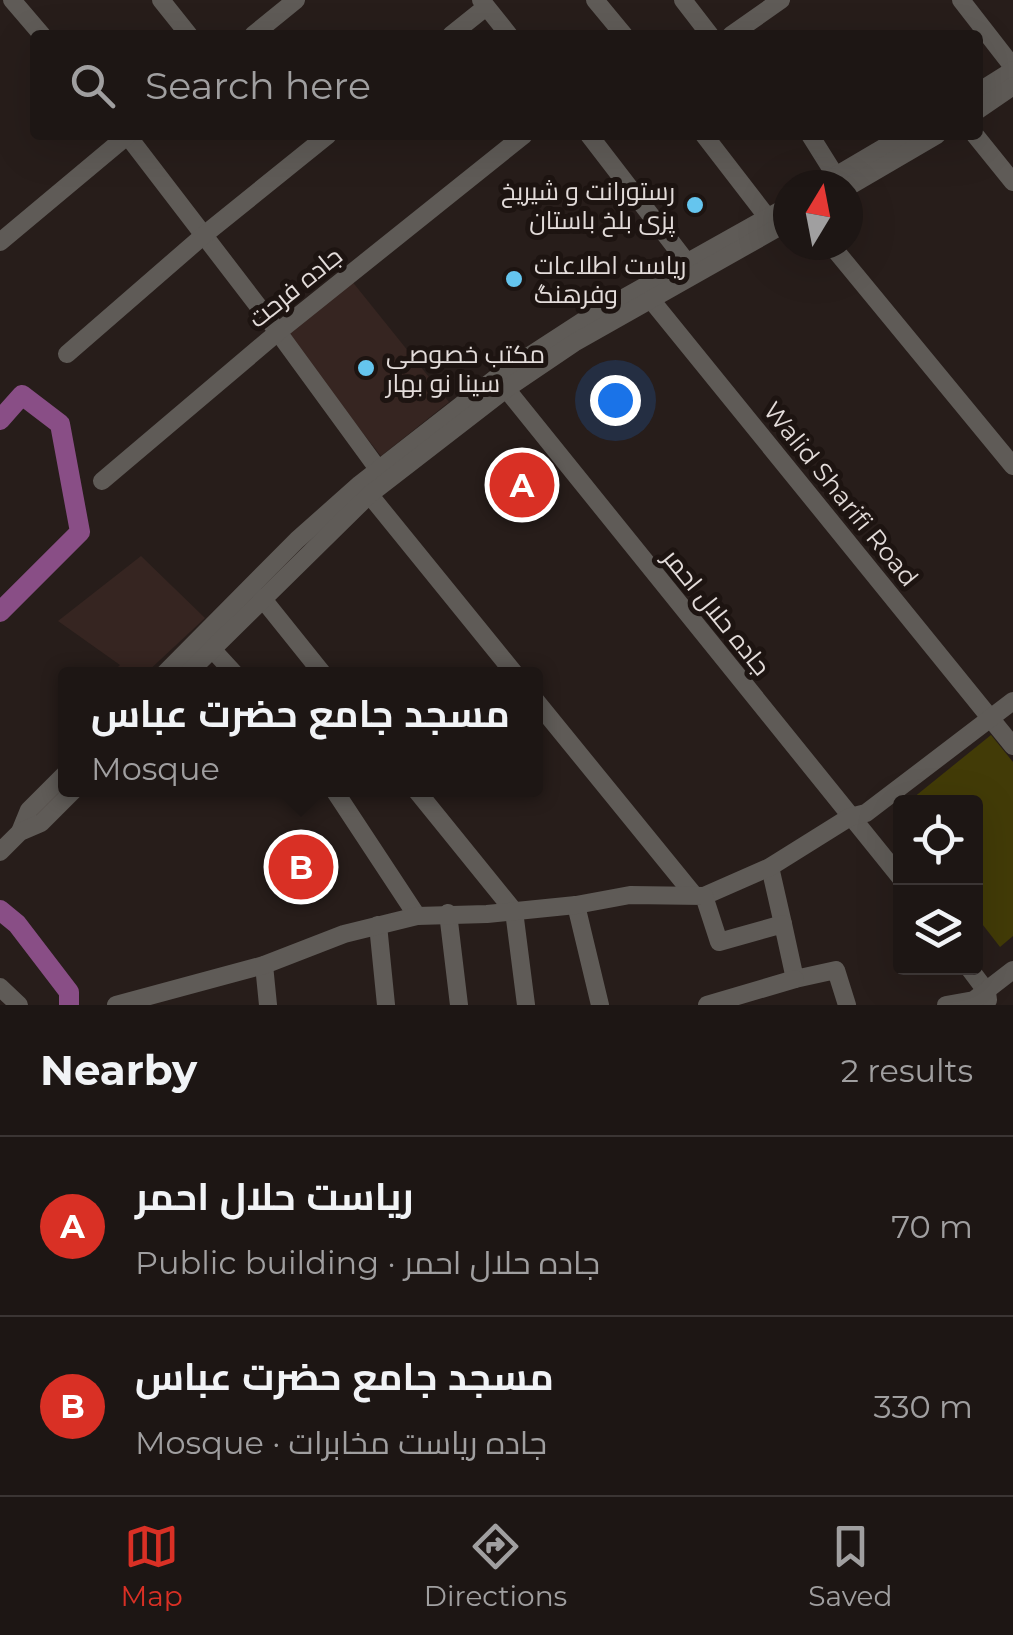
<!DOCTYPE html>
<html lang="en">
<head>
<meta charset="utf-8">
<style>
  body { margin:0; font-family:Montserrat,Cairo,sans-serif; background:#2a2322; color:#f1f3f6 }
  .controls { position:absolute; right:30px; bottom:30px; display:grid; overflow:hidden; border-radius:10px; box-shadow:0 10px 40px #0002 }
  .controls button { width:90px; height:90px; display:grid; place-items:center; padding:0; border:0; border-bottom:2px solid #3b3534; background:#1d1614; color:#f1f3f6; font:50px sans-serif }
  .compass { position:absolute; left:773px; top:170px; width:90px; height:90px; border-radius:50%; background:#1d1614; box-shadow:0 10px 40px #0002; rotate:10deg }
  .you { position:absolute; left:615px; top:400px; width:35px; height:35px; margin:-25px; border:8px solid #fff; border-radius:50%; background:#1a73e8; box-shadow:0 0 0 15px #1a73e833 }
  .badge { display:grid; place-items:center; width:65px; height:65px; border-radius:50%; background:#d93025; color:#fff; font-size:32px; font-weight:700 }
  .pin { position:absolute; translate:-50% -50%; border:5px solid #fff; box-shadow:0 2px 10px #0006 }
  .popup { position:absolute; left:58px; top:667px; width:485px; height:130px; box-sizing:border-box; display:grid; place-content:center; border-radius:10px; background:#1d1614; filter:drop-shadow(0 2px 8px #0005); font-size:32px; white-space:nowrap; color:#a09fa0 }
  .popup b { font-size:38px; color:#f1f3f6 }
  .popup::after { content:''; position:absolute; left:50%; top:100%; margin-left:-20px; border:20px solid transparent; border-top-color:#1d1614 }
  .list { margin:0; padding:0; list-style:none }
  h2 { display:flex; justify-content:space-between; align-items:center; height:130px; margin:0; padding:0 40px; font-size:42px }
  h2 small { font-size:32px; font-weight:400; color:#a09fa0 }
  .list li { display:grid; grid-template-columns:65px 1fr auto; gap:30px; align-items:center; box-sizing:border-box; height:180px; padding:0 40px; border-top:2px solid #3b3534 }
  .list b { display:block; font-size:38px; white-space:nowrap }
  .list p { margin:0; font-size:32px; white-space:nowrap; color:#a09fa0 }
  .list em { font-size:32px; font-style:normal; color:#a09fa0 }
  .icon { flex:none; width:55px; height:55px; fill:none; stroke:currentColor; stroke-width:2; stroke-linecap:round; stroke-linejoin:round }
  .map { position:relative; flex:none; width:1013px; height:1005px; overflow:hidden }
  .search { position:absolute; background:#1d1614; box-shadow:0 10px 40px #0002; left:30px; right:30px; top:30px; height:110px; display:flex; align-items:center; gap:25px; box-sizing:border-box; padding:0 35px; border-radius:10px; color:#a09fa0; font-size:38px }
  .sheet { height:490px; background:#1d1614 }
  nav { display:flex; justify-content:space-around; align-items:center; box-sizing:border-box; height:140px; border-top:2px solid #3b3534; background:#1d1614; font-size:28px; color:#a09fa0 }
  nav a { display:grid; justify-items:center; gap:5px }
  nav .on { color:#d93025 }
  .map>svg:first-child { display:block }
  .built { fill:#362521 }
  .green { fill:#423b07 }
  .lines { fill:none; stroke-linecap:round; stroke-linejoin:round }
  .river { stroke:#894e86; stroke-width:20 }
  .minor { stroke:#5f5b57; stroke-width:18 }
  .poi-dot { fill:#65c5ee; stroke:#1d1411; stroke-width:4 }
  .labels { text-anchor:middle; stroke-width:10; stroke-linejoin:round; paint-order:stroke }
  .poi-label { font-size:25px; fill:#e3dcda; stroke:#1d1411; text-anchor:start }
  .street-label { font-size:25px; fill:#e3dcda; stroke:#1d1411 }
</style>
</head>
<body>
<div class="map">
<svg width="1013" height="1005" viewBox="0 0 1013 1005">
  <rect width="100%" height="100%" fill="#271d1a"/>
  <g class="built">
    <polygon points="351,280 449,402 381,456 284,333"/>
    <polygon points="141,556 205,618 145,674 114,674 112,673 120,665 58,621"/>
  </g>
  <polygon class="green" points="991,735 1013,762 1013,936 1000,947 976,916 976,802 908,802"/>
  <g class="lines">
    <g class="river">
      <polyline points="0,420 22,395 60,424 80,532 0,612"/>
      <polyline points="0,910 17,924 69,992 69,1005"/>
    </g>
    <g class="minor">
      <polyline points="12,0 42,35"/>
      <polyline points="161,0 189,35"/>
      <polyline points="481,0 509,35"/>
      <polyline points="595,0 624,35"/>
      <polyline points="683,0 710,35"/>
      <polyline points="961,0 1013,67"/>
      <polyline points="253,35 296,0"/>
      <polyline points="451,35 486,7"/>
      <polyline points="731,35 781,0"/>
      <polyline points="978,92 1013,70"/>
      <polyline points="978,110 1013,86"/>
      <polyline points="127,135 278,332 386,480"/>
      <polyline points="589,135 692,269"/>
      <polyline points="704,135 768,218"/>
      <polyline points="810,135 835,175"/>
      <polyline points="975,135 1013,182"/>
      <polyline points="820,185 905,135"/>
      <polyline points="848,187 937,135"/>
      <polyline points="0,242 128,135"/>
      <polyline points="831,245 1013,466"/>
      <polyline points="652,301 1013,746"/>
      <polyline points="67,354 204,235 328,135"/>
      <polyline points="499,380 900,877"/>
      <polyline points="102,481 278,332 524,135"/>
      <polyline points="364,488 515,674"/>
      <polyline points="262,598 323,674"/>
      <polyline points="212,649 235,674"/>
      <polyline points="164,674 297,540 360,484 497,377 586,319 788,206"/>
      <polyline points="187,674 369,495 506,389 574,343 788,222"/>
      <polyline points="536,701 694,895"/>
      <polyline points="334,790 417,916"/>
      <polyline points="416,790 514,911 526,1005"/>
      <polyline points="20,832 29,810 66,773"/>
      <polyline points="0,852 20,832 41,823 74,790"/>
      <polyline points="770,867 783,924"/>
      <polyline points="704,896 770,867 850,817 866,813 1013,701"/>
      <polyline points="576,905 600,1005"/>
      <polyline points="448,913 459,1005"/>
      <polyline points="378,925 386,1005"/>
      <polyline points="264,965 268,1005"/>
      <polyline points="969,968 987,992 988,1000"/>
      <polyline points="0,987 19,1005"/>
      <polyline points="116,1005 264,965 344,934 417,916 487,914 576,905 630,895 704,896 719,942 783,924 795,979 836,970 847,1005"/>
      <polyline points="707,1005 795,979"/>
      <polyline points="946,1005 974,1000 1013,970"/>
    </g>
  </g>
  <g class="poi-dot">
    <circle cx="695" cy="205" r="10"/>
    <circle cx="514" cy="279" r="10"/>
    <circle cx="366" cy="368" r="10"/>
  </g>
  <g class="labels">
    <g class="poi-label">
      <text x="675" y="200" text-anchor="end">رستورانت و شیریخ<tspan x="675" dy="29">پزی بلخ باستان</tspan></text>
      <text x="534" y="274">ریاست اطلاعات<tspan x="534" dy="29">وفرهنگ</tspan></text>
      <text x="386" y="363">مکتب خصوصی<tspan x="386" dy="29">سینا نو بهار</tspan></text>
    </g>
    <g class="street-label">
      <text transform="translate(295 287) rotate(-39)" y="9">جاده فرحت</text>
      <text transform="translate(841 494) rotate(51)" y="9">Walid Sharifi Road</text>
      <text transform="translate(717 612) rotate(51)" y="9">جاده حلال احمر</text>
    </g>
  </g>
</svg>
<div class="controls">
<button><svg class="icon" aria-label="locate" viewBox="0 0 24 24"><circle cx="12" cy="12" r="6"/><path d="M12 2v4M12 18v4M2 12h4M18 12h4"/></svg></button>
<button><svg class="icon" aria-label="layers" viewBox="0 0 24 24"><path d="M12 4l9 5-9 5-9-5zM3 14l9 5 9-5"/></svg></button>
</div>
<svg class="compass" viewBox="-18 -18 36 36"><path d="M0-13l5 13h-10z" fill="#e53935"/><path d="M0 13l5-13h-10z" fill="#a09fa0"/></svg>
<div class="you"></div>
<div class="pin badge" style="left:522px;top:485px">A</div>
<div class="pin badge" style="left:301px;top:867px">B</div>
<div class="popup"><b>مسجد جامع حضرت عباس</b>Mosque</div>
<div class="search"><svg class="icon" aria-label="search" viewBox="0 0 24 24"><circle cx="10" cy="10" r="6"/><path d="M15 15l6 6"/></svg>Search here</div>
</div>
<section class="sheet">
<h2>Nearby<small>2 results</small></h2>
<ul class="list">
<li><span class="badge">A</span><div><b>ریاست حلال احمر</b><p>Public building · جاده حلال احمر</p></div><em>70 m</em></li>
<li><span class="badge">B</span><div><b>مسجد جامع حضرت عباس</b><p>Mosque · جاده ریاست مخابرات</p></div><em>330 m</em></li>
</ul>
</section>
<nav>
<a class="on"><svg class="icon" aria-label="map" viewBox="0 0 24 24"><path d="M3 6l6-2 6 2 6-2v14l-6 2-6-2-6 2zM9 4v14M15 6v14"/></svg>Map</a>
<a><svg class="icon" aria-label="directions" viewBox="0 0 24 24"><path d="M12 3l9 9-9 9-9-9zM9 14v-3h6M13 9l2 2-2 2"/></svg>Directions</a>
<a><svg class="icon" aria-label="saved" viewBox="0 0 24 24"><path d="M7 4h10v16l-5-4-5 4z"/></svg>Saved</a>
</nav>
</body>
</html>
